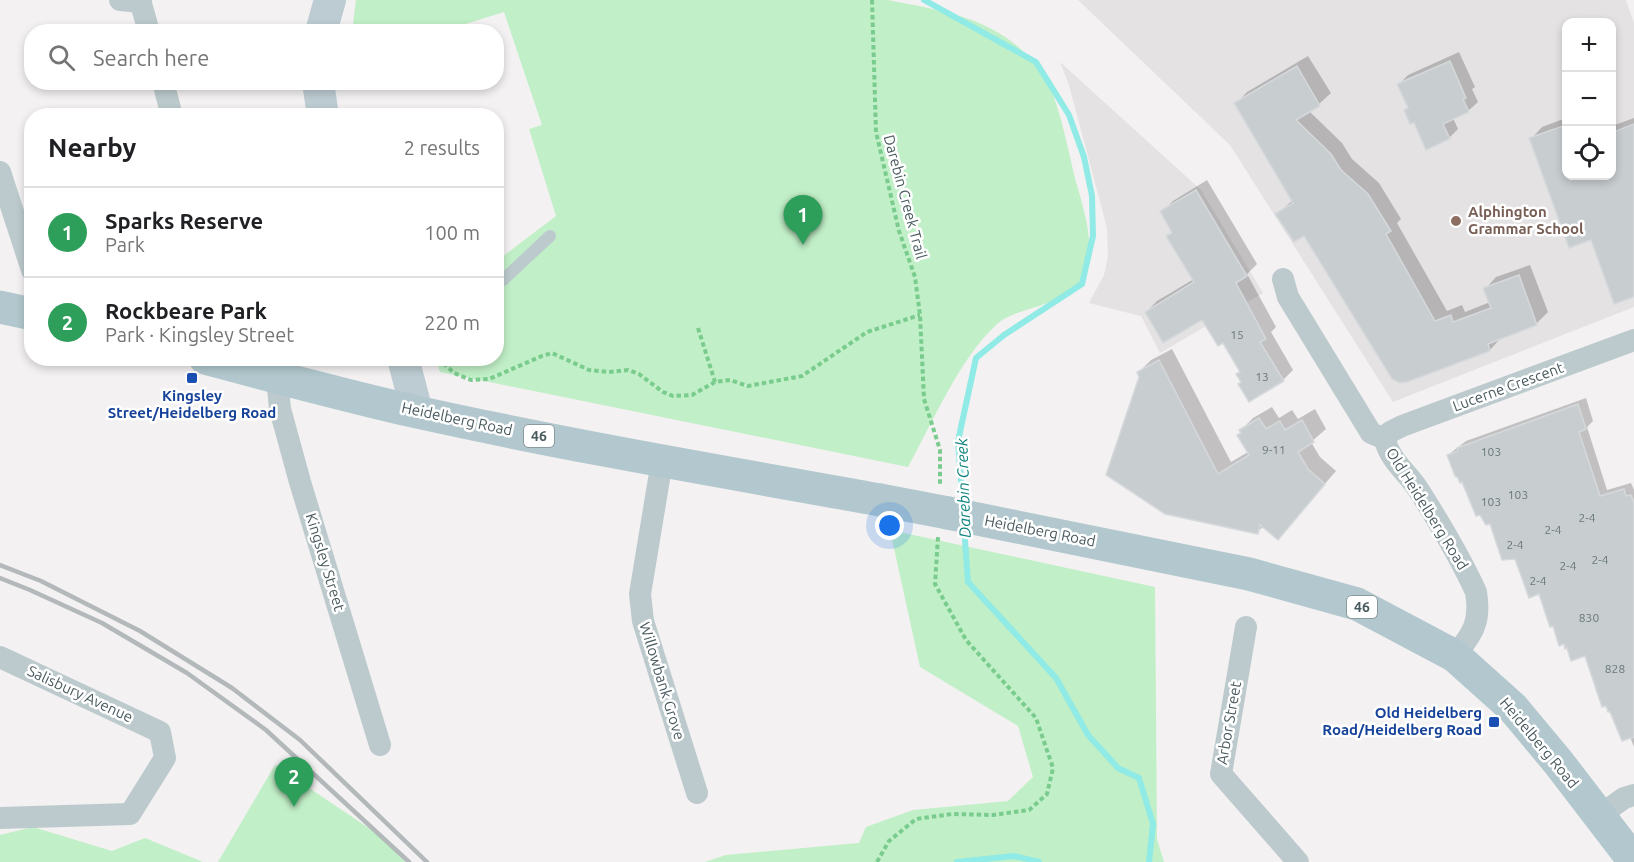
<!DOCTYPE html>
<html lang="en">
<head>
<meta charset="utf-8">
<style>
  body { margin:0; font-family:Ubuntu,sans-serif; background:#f6f6f6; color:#202124 }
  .controls { position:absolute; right:18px; top:18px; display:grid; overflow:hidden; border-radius:12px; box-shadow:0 3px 9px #0003 }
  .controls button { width:54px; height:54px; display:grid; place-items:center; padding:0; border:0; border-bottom:2px solid #e0e0e0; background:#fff; color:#202124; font:30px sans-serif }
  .you { position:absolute; left:890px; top:526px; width:21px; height:21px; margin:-15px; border:4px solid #fff; border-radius:50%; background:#1a73e8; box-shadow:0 0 0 9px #1a73e833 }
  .badge { display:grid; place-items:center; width:39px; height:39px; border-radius:50%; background:#111827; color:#fff; font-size:20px; font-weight:700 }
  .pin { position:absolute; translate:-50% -50px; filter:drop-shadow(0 2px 3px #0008) }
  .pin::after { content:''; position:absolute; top:32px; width:21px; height:18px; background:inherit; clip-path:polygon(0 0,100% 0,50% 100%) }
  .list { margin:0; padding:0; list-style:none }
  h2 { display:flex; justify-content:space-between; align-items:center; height:78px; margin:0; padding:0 24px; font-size:26px }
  h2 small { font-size:20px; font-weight:400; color:#757577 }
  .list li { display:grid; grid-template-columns:39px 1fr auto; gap:18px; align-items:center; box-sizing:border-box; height:90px; padding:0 24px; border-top:2px solid #e0e0e0 }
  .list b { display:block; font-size:22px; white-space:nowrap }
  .list p { margin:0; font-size:20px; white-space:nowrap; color:#757577 }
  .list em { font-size:20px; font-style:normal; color:#757577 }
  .icon { flex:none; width:33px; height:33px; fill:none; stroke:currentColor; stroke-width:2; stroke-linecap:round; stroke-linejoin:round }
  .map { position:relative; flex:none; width:1634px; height:862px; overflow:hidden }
  .search { position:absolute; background:#fff; box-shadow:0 3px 9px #0003; left:24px; top:24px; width:480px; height:66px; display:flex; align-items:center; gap:15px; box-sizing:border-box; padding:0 21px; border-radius:24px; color:#757577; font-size:22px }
  .panel { position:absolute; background:#fff; box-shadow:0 3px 9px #0003; left:24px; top:108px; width:480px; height:258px; border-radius:24px }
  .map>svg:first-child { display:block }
  .education { fill:#e4e2e3; fill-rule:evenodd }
  .green { fill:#c1efc7 }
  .shadow { fill:#0003 }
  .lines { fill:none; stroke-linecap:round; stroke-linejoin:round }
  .stream { stroke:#90eae5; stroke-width:6 }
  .building { fill:#c8cdd0; stroke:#d5d9dc; stroke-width:1.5 }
  .path { stroke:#7acc8e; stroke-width:4; stroke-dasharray:4.5 3; stroke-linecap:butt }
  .lane { stroke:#bdcacd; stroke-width:12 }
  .street { stroke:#bdcacd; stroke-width:22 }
  .secondary { stroke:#bdccd2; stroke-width:32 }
  .primary { stroke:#b2c8ce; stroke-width:33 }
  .rail { stroke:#b3b8bb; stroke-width:4.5 }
  .primary-bridge { stroke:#b2c8ce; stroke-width:33 }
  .education-dot { fill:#8d6e63; stroke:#fff; stroke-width:2 }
  .transit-dot { fill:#1a4fb4; stroke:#fff; stroke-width:2 }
  .labels { text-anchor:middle; stroke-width:5; stroke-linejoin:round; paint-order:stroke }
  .number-label { font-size:12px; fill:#69777a }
  .shield { fill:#fff; stroke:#808c8e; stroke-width:1.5 }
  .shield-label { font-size:14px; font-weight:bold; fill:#495a5e }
  .street-label { font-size:15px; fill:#495a5e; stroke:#fff }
  .education-label { font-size:15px; font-weight:bold; fill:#785e54; stroke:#fff; text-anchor:start }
  .transit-label { font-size:15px; font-weight:bold; fill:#164399; stroke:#fff }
  .water-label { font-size:16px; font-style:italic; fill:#10847e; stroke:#fff }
</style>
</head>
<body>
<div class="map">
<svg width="1634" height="862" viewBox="0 0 1634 862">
  <rect width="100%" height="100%" fill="#f3f1f1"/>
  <g class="education">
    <path d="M 1078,0 L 1626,0 L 1634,23 L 1634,307 L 1393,402 L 1230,145 ZM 1566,22 L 1612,22 L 1612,176 L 1566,176 Z"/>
    <polygon points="1060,62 1201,190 1263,293 1160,353 1141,316 1089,303 1104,275 1108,257 1107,228 1069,85"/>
  </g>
  <g class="green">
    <path d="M 356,0 L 888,0 C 938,10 987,16 1025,53 C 1030,58 1038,63 1041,69 C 1058,95 1068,150 1076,182 C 1085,214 1098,251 1081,283 C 1070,304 1016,307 997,324 C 959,359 933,422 908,467 L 440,372 L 436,359 L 496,358 L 497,261 L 556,216 L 529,129 L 542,125 L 504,12 L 443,31 L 352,32 Z"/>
    <polygon points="890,530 1155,587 1157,839 1164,862 705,862 726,855 859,843 866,827 913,810 1008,801 1033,777 1018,726 920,667"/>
    <polygon points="275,765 379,835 405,862 218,862"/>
    <polygon points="33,827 112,851 145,838 203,862 0,862 0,835"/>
  </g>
  <g class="shadow">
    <polygon points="1459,52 1475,87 1472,89 1478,102 1468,111 1453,118 1458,129 1449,138 1415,121 1406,110 1409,107 1399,84 1408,75"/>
    <polygon points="1308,56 1331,93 1319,104 1309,111 1342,143 1352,159 1379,183 1401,219 1397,223 1447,311 1462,305 1465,312 1490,302 1485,289 1496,277 1530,265 1548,312 1536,324 1501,338 1490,350 1396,380 1305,234 1277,214 1293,200 1236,104 1247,92"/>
    <polygon points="1566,118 1566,176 1612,176 1612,126 1634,118 1634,296 1592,238 1531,139 1542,127"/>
    <polygon points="1207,180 1257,264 1247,274 1276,327 1271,332 1293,370 1283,380 1242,382 1241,372 1223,341 1203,318 1146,312 1157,301 1194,279 1168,237 1173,231 1162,212 1173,201"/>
    <polygon points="1172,349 1231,462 1248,452 1241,430 1253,418 1272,407 1279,418 1292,410 1298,419 1315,409 1326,429 1311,442 1320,457 1336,471 1278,538 1264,526 1257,532 1141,377 1138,373 1151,360"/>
    <polygon points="1586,398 1593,421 1587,427 1607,490 1631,483 1634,490 1634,747 1630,737 1586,654 1540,593 1463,480 1448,455 1466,441"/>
  </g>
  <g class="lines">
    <g class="stream">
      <polyline points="924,0 1036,62 1069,115 1084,157 1092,196 1093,236 1082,284 1004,335 976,358 958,441 963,505"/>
      <polyline points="964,527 968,582 1056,678 1088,735 1118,768 1139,778 1153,824 1149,862"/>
      <polyline points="957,862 1014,856 1039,862"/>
    </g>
  </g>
  <g class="building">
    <polygon points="1450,61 1466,98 1463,99 1469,112 1443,124 1450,139 1426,150 1414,123 1410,124 1404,110 1408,108 1397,84"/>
    <polygon points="1297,66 1320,106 1296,120 1331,154 1341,170 1368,194 1391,231 1386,234 1435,321 1451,315 1453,322 1491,308 1483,288 1519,275 1537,325 1488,344 1490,351 1407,382 1400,383 1392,379 1304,236 1294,242 1275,214 1293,203 1234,103"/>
    <polygon points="1634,124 1634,297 1614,304 1591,240 1569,248 1529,138 1566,125 1566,176 1611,176 1611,133"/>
    <polygon points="1196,190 1247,276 1236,283 1266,339 1260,342 1284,381 1249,402 1238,384 1241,382 1236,374 1240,372 1223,343 1218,346 1202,320 1163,343 1145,312 1194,282 1166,236 1172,233 1160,211"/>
    <polygon points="1159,360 1218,474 1249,455 1237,435 1241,433 1239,430 1259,418 1266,429 1280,421 1285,430 1302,420 1314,442 1298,452 1308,469 1325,484 1278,540 1260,525 1258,534 1165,514 1106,475 1139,377 1137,372"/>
    <polygon points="1578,404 1586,429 1579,432 1600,496 1624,489 1626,496 1631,495 1634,503 1634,737 1622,741 1610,712 1608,712 1606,706 1602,707 1585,656 1571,661 1567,648 1565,649 1564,644 1559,646 1553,626 1550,627 1539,594 1529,598 1515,559 1502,560 1490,524 1486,525 1480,515 1476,516 1462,482 1460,483 1458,478 1455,476 1447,455 1458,451 1457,448"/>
  </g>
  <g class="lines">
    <g class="path">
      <polyline points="872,0 876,132 899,231 915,277 920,315 924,399 940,450 940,485"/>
      <polyline points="698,328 715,382"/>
      <polyline points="438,358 454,373 471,380 489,379 542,356 552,353 589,370 609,372 628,370 639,374 663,392 673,396 692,395 715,382 730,380 748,386 802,376 867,332 920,315"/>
      <polyline points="877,862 889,841 916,819 952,814 993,815 1029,810 1047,794 1053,768 1036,718 966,640 935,584 938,537"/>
    </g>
    <polyline class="lane" points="496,283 503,280 550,236"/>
    <g class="street">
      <polyline points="120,0 141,2"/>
      <polyline points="140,0 149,32"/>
      <polyline points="163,82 172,116"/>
      <polyline points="0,172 32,270"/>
      <polyline points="1283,279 1288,297 1371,433 1385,439"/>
      <polyline points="277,378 280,409 300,482 380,745"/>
      <polyline points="1385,439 1390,432 1402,426 1634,340"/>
      <path d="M 1385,439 C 1389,460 1407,472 1418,489 C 1439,522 1460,557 1476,592 C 1481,622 1473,633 1455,656"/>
      <polyline points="662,461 640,594 643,621 697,793"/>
      <polyline points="1246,627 1221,774 1298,862"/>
      <polyline points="0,657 160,732 165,758 130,814 0,818"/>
      <polyline points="1599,816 1624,798 1634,795"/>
    </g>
    <g class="secondary">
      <polyline points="321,32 330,0"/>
      <polyline points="318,82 323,116"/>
      <polyline points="403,358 417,412"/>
    </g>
    <g class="primary">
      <polyline points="0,307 32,314"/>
      <path d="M 205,358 C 276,377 346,396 417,412 C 570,446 725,472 880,500"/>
      <polyline points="948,513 1249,574 1357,604 1455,656 1513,708 1558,762 1634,861"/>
    </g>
    <g class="rail">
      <polyline points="0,565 41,581 140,631 232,688 300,740 427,862"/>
      <polyline points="0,578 30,590 102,623 187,673 266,730 409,862"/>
    </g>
    <polyline class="primary-bridge" points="880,500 948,513"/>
  </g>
  <circle class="education-dot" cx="1456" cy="221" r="6"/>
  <g class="transit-dot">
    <rect x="186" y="372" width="12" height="12" rx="3"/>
    <rect x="1488" y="716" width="12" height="12" rx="3"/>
  </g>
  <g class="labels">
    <g class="number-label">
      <text x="1237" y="339">15</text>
      <text x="1262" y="381">13</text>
      <text x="1274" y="454">9-11</text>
      <text x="1491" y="456">103</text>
      <text x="1518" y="499">103</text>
      <text x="1491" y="506">103</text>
      <text x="1587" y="522">2-4</text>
      <text x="1553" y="534">2-4</text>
      <text x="1515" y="549">2-4</text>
      <text x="1600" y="564">2-4</text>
      <text x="1568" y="570">2-4</text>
      <text x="1538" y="585">2-4</text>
      <text x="1589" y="622">830</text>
      <text x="1615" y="673">828</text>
    </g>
    <g class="shield">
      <rect x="524" y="425" width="30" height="22" rx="4.5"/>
      <rect x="1347" y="596" width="30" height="22" rx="4.5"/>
    </g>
    <g class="shield-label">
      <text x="539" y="441">46</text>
      <text x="1362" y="612">46</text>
    </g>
    <g class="street-label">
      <text transform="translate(905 197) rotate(75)" y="5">Darebin Creek Trail</text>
      <text transform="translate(1508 387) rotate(-20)" y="5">Lucerne Crescent</text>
      <text transform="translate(457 419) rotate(12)" y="5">Heidelberg Road</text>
      <text transform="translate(1427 509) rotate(58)" y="5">Old Heidelberg Road</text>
      <text transform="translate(1040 531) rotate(11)" y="5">Heidelberg Road</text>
      <text transform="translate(325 562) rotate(73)" y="5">Kingsley Street</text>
      <text transform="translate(662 681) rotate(73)" y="5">Willowbank Grove</text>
      <text transform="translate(80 694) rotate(25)" y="5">Salisbury Avenue</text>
      <text transform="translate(1229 723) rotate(-80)" y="5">Arbor Street</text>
      <text transform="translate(1539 743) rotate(50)" y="5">Heidelberg Road</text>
    </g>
    <g class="education-label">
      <text x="1468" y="217">Alphington<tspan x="1468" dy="17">Grammar School</tspan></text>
    </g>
    <g class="transit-label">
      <text x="192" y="401">Kingsley<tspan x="192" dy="17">Street/Heidelberg Road</tspan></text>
      <text x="1482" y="718" text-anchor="end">Old Heidelberg<tspan x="1482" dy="17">Road/Heidelberg Road</tspan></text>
    </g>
    <g class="water-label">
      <text transform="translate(963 488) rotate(-92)" y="6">Darebin Creek</text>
    </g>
  </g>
</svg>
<div class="controls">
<button>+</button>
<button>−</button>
<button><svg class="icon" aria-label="locate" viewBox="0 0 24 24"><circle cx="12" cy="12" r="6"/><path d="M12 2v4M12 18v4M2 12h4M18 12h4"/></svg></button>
</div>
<div class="you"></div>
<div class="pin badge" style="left:803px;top:245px;background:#2e9e5b">1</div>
<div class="pin badge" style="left:294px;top:807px;background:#2e9e5b">2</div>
<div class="search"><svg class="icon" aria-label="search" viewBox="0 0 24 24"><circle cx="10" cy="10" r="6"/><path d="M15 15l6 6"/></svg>Search here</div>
<section class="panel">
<h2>Nearby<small>2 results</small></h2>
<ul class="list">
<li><span class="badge" style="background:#2e9e5b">1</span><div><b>Sparks Reserve</b><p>Park</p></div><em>100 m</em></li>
<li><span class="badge" style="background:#2e9e5b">2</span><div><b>Rockbeare Park</b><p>Park · Kingsley Street</p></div><em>220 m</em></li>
</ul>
</section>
</div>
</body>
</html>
